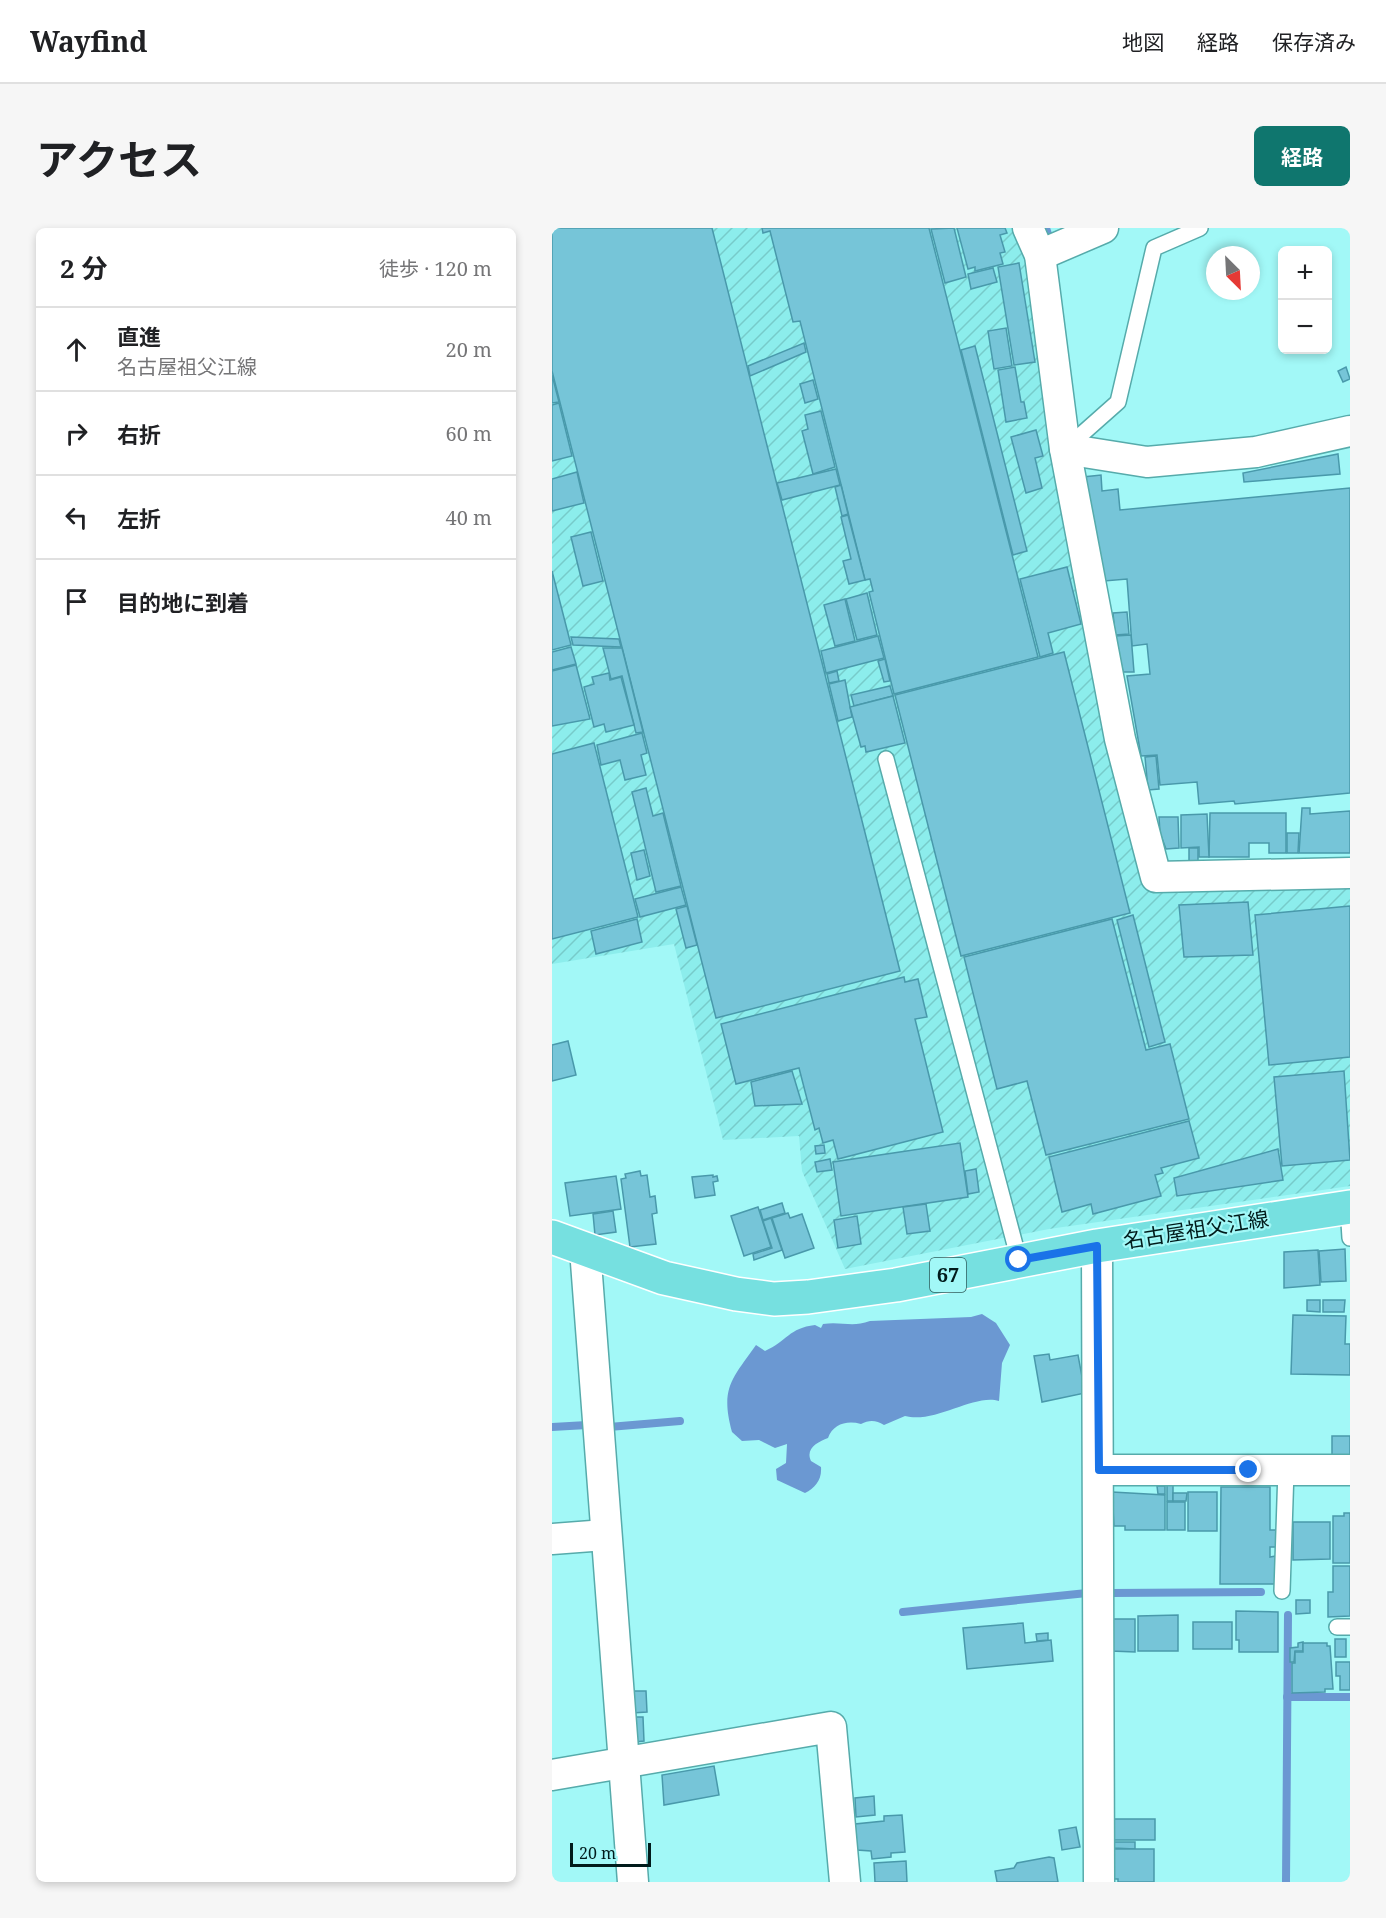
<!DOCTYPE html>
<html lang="ja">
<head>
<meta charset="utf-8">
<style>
  body { margin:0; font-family:"Noto Serif","Noto Sans JP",serif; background:#f6f6f6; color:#202124 }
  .controls { position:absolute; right:18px; top:18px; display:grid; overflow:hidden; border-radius:9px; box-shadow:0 3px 9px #0003 }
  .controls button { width:54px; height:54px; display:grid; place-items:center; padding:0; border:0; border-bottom:2px solid #e0e0e0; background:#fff; color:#202124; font:30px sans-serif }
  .compass { position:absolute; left:654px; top:18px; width:54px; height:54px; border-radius:50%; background:#fff; box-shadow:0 3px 9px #0003; rotate:156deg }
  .scale { position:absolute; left:18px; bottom:15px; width:81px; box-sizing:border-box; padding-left:6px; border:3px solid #011b1b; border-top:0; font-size:16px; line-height:21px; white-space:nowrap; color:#011b1b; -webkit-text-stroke:4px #a2f8f7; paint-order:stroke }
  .stop { position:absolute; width:18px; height:18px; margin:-14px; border:4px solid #1a73e8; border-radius:50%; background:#fff }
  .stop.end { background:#1a73e8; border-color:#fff; box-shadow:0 2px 6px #0008 }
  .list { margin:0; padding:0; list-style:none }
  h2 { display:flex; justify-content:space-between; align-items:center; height:78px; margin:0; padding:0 24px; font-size:26px }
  h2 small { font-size:20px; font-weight:400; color:#757577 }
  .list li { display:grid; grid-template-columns:39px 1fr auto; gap:18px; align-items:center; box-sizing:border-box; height:84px; padding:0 24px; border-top:2px solid #e0e0e0 }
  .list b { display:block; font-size:22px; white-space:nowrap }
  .list p { margin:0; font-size:20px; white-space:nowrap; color:#757577 }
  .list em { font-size:20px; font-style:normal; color:#757577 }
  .icon { flex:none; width:33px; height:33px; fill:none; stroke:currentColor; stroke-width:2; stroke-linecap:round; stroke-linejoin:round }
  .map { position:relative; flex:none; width:798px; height:1654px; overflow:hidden; border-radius:9px }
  header { display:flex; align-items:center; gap:36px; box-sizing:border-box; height:84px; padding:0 30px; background:#fff; border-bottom:2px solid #e0e0e0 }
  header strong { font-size:28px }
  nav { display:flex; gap:33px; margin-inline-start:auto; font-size:21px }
  .intro { display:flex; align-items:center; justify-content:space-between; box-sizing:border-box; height:144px; padding:0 36px }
  h1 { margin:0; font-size:42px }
  .button { padding:15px 27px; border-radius:9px; background:#0f766e; color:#fff; font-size:21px; font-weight:700 }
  main { display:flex; gap:36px; padding:0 36px }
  aside { flex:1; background:#fff; border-radius:9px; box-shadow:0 3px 9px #0003 }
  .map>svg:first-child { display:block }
  .industrial { fill:url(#industrial-furrows) }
  .water { fill:#6b98d2 }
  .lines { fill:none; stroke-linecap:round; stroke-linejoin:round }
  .stream { stroke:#6b98d2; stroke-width:8 }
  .building { fill:#76c5d8; stroke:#4999ab; stroke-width:1.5 }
  .service-casing { stroke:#56abab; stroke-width:18 }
  .minor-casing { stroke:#56abab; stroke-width:33 }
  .primary-casing { stroke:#fff; stroke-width:36 }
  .service { stroke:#fff; stroke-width:15 }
  .minor { stroke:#fff; stroke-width:30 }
  .primary { stroke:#76e0e0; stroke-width:33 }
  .route { stroke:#1a73e8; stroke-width:8 }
  .labels { text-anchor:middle; stroke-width:4.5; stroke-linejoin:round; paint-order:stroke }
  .shield { fill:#a2f8f7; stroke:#315d5d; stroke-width:1.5 }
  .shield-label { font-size:20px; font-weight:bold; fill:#011b1b }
  .street-label { font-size:21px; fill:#011b1b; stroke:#a2f8f7 }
</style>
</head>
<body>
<header>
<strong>Wayfind</strong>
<nav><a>地図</a><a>経路</a><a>保存済み</a></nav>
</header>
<div class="intro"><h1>アクセス</h1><a class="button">経路</a></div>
<main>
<aside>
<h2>2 分<small>徒歩 · 120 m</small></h2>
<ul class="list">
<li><svg class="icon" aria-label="ahead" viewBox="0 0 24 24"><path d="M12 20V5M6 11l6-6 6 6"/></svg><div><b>直進</b><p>名古屋祖父江線</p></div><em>20 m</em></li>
<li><svg class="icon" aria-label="right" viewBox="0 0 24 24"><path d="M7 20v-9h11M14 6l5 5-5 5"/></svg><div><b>右折</b></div><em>60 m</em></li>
<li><svg class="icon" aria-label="left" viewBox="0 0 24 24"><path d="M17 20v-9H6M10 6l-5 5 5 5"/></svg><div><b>左折</b></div><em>40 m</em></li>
<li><svg class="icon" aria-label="arrive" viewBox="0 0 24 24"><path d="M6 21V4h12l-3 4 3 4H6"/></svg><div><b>目的地に到着</b></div></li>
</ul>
</aside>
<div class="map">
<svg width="798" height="1654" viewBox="0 0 798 1654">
  <defs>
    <pattern id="industrial-furrows" width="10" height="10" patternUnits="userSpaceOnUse" patternTransform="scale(1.5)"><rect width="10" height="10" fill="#8cedec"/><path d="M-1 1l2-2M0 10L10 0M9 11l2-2" fill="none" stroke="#77cbca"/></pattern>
  </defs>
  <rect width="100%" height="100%" fill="#a2f8f7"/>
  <polygon class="industrial" points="0,0 462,0 471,21 544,449 595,659 798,655 798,958 497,1001 293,1041 250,943 247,908 171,912 122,716 0,736"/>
  <path class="water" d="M 430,1086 L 444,1095 L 458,1117 L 450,1135 L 447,1173 C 423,1165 383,1196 353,1188 L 332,1197 C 324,1192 317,1192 309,1196 C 295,1192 281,1196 276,1210 C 266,1214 253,1220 259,1233 L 269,1239 C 270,1252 263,1260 253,1265 L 225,1252 L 224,1241 L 234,1235 L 235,1216 L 223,1220 L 207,1212 L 190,1213 L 180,1204 C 168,1160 180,1151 204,1117 L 213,1123 C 235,1113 237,1100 263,1097 L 269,1100 L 271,1096 C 290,1093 299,1100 318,1093 L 419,1089 Z"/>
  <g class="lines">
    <g class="stream">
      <polyline points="494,0 497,9"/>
      <polyline points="0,1199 35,1197"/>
      <polyline points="57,1199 128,1193"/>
      <polyline points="560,1365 709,1364"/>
      <polyline points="351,1384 535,1365"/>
      <polyline points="735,1469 798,1469"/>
      <polyline points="734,1654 736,1387"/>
    </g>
  </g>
  <g class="building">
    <polygon points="0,0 160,0 348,743 164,790 0,143"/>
    <polygon points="210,0 377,0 486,429 342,466 317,364 321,363 318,351 313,352 248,93 241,94 218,3 211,5"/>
    <polygon points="402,0 414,49 393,55 379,1"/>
    <polygon points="405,0 453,0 455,5 448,7 453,24 448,25 451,36 423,43 423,39 416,41"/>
    <polygon points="467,35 483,134 462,137 446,39"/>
    <polygon points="441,40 445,54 419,61 416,46"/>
    <polygon points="454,100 460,138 442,141 436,103"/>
    <polygon points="252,115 254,124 198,148 196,138"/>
    <polygon points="423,118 475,323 461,327 409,122"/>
    <polygon points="463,139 469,174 472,174 475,190 454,194 446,142"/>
    <polygon points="794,139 798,151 791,154 786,143"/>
    <polygon points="0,147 7,174 0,175"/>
    <polygon points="261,152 266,171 253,175 248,156"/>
    <polygon points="7,175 20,228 0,233 0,177"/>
    <polygon points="269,183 283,239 261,246 250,203 256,201 253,187"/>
    <polygon points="484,202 491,228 483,230 490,260 474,265 459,209"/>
    <polygon points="786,226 788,246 692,254 691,245"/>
    <polygon points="284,241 288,257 230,272 225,255"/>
    <polygon points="25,244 32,275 0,283 0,251"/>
    <polygon points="549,247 550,263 566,261 568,282 798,260 798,565 683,576 682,573 647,576 645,554 608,557 605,527 589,528 575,448 598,446 595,416 580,418 575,351 552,353 531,249"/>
    <polygon points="289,257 296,286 290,288 283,259"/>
    <polygon points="296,287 313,352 297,356 291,333 299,331 289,289"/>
    <polygon points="39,304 51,353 31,358 19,309"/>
    <polygon points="515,339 529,396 496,405 501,425 488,429 468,351"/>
    <polygon points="0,343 19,417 0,422"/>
    <polygon points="315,365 325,407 305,412 294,371"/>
    <polygon points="293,371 303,413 283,418 272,377"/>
    <polygon points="575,384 577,406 563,407 561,385"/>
    <polygon points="579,407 582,444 571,444 563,408"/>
    <polygon points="326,408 332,430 274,445 269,423"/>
    <polygon points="19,409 67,411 69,419 21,417"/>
    <polygon points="19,419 24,436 0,442 0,424"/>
    <polygon points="51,420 70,420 91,504 84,505 70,448 59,451"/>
    <polygon points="512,424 578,685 409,728 343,467"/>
    <polygon points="333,431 338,453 332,454 326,433"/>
    <polygon points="24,437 38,491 0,498 0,443"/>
    <polygon points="285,443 287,453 277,455 275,446"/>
    <polygon points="57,445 58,452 69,449 82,497 54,504 52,496 42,499 32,459 42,456 40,449"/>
    <polygon points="293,452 300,489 286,493 277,456"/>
    <polygon points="338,458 341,468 302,478 299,467"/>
    <polygon points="341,468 353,515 314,524 313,518 309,519 298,479"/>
    <polygon points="90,505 95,525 89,527 94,547 73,552 68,532 49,537 45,517"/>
    <polygon points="42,515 86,689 0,711 0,526"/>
    <polygon points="604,528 607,561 596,562 593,529"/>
    <polygon points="94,560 101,588 111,585 129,658 104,664 80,564"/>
    <polygon points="750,580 758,580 758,586 798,583 798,625 747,625"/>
    <polygon points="658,585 734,585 734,625 717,625 717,615 697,615 697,629 657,629"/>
    <polygon points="655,586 657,629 647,629 647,619 629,620 629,587"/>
    <polygon points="607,589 626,589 627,620 614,621 608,605"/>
    <polygon points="735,605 747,605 746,625 735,625"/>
    <polygon points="637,620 646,620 646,633 637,634"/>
    <polygon points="92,622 98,648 85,652 79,625"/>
    <polygon points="129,659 134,677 88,689 83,671"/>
    <polygon points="696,674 701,727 632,729 627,677"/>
    <polygon points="135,678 145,717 134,720 124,681"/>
    <polygon points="798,678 798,829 717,837 703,687"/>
    <polygon points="581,687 613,814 597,819 565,692"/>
    <polygon points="85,691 90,714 44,726 39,703"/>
    <polygon points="560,691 594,822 618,816 637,891 494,927 475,853 445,861 412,729"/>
    <polygon points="352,749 353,754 366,751 375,789 363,791 391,904 286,931 281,912 271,915 267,900 263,902 247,840 184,856 169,796"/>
    <polygon points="16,813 24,847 0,853 0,817"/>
    <polygon points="240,843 250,876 203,878 199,854"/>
    <polygon points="792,843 798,932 730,938 722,849"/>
    <polygon points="637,893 647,930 609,940 611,945 603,947 609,968 541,986 539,976 510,984 497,929"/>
    <polygon points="408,915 416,969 289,988 281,934"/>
    <polygon points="272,917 273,925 264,926 263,918"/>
    <polygon points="726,921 731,952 625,968 622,950"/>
    <polygon points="278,931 280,942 265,944 263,934"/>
    <polygon points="424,941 427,964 416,966 413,943"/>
    <polygon points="88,943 89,948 95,947 98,969 103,968 105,985 100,986 104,1016 78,1019 69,951 74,950 73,946"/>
    <polygon points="161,947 161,949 165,948 166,953 161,954 163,967 143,970 140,949"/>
    <polygon points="64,948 69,981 18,988 13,955"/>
    <polygon points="230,975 233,985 211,992 208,982"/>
    <polygon points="374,976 378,1003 355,1006 351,979"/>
    <polygon points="206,979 219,1019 192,1028 179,988"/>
    <polygon points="61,983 64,1004 43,1007 41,986"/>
    <polygon points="236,985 238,990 250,986 262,1020 233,1030 220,990"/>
    <polygon points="305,988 309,1016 286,1020 282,992"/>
    <polygon points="219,990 230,1022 202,1032 201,1026 220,1020 211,993"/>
    <polygon points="793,1021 794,1053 769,1054 767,1023"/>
    <polygon points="766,1022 768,1057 732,1060 732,1024"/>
    <polygon points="755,1072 768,1072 768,1084 755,1083"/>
    <polygon points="771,1072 793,1072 792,1084 771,1084"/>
    <polygon points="741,1087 794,1088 793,1116 798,1116 798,1147 739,1146"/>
    <polygon points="497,1126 498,1132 526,1127 533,1165 490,1174 482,1128"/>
    <rect x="780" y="1208" width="18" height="24"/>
    <rect x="615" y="1257" width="6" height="16"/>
    <polygon points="605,1258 613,1258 613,1266 606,1266"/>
    <polygon points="669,1259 718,1259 718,1302 725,1302 725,1319 718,1319 718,1329 724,1328 724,1356 668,1356"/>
    <polygon points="560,1264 613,1267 613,1302 573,1302 573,1298 562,1298"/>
    <rect x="636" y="1264" width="29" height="39"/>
    <polygon points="621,1265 635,1265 634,1273 621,1273"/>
    <rect x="615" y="1274" width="18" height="28"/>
    <polygon points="792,1285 798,1285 798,1335 781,1335 781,1288 792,1288"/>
    <polygon points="741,1294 778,1294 778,1331 741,1332"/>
    <polygon points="781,1338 798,1338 798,1388 776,1389 776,1364 781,1364"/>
    <polygon points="744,1372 758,1372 758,1385 744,1386"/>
    <polygon points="684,1383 726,1384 726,1424 687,1424 687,1412 684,1412"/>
    <polygon points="626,1387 626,1423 586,1423 586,1388"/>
    <polygon points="559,1391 583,1391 583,1424 559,1423"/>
    <rect x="641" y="1394" width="39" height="27"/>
    <polygon points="471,1395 473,1415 499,1412 501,1433 415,1441 411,1400"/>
    <polygon points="496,1405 496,1412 485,1413 484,1406"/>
    <rect x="783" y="1411" width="11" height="18"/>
    <polygon points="751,1414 751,1423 743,1423 742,1434 738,1434 738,1420 746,1419 746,1415"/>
    <polygon points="751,1415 775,1415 775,1418 778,1418 781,1461 773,1461 773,1464 740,1465 740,1435 743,1435 743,1424 751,1424"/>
    <polygon points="784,1434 798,1434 798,1462 788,1462 788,1448 784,1448"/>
    <polygon points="78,1463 94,1463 95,1484 80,1485"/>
    <polygon points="81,1489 91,1489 92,1513 83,1514"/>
    <polygon points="162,1538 167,1567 112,1577 110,1547"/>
    <polygon points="322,1568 323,1587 304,1589 303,1570"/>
    <polygon points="350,1587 353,1624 339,1625 339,1629 320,1631 319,1623 305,1622 303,1596 332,1593 332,1588"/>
    <rect x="559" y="1591" width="44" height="21"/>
    <polygon points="524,1599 528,1619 510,1622 507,1602"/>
    <polygon points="562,1614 583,1614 583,1621 561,1620"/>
    <polygon points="558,1621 602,1621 602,1654 566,1654 566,1651 558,1651"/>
    <polygon points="497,1629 502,1630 506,1654 445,1654 443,1643 462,1640 465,1635"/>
    <polygon points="354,1633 355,1654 323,1654 322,1635"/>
  </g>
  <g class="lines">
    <defs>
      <g id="service">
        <polyline points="513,221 566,174 602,20 648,0"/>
        <polyline points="334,531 467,1032"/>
        <polyline points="796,979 798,1010"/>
        <polyline points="730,1363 734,1242"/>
        <polyline points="785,1399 798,1399"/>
      </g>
      <g id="minor">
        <polyline points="476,0 488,27 513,221 595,234 704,224 798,203"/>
        <polyline points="488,27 551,0"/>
        <polyline points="513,221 568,511 604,649 798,645"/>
        <polyline points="545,1018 547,1654"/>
        <polyline points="33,1021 81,1654"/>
        <polyline points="547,1242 798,1242"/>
        <polyline points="0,1311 53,1307"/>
        <polyline points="0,1547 279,1499 293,1654"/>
      </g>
      <polyline id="primary" points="0,1009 112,1050 184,1066 222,1071 256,1069 344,1057 545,1018 798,979"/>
    </defs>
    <use href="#service" class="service-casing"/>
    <use href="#minor" class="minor-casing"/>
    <use href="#primary" class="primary-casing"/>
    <use href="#service" class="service"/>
    <use href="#minor" class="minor"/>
    <use href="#primary" class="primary"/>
  </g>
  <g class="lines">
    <polyline class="route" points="467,1032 545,1018 547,1242 697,1242"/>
  </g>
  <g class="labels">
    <rect class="shield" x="378" y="1030" width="36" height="34" rx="4.5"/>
    <g class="shield-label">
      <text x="396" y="1054">67</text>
    </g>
    <g class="street-label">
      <text transform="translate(644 1002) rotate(-9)" y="7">名古屋祖父江線</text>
    </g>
  </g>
</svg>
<div class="controls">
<button>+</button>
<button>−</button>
</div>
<svg class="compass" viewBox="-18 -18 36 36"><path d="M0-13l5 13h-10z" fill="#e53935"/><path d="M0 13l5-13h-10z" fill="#757577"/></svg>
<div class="scale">20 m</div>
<div class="stop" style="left:467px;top:1032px"></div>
<div class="stop end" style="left:697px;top:1242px"></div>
</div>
</main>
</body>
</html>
